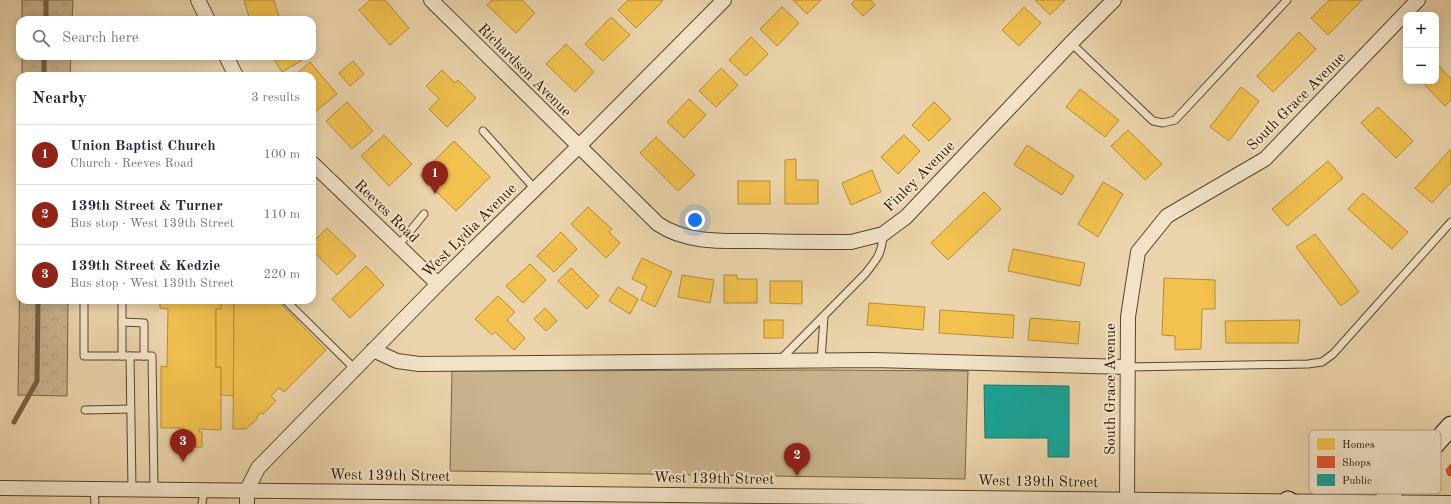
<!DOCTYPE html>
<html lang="en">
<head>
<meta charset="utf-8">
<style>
  body { margin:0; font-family:"Old Standard TT",serif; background:#f2f2f3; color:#1f2937 }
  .controls { position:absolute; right:12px; top:12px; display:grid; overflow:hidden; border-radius:8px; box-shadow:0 2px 10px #0003 }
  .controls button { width:36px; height:36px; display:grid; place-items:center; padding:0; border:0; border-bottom:1px solid #e0e1e3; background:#fff; color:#1f2937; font:20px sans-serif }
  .you { position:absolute; left:695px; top:220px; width:14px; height:14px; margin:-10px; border:3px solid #fff; border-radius:50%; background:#1a73e8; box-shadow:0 0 0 6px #1a73e833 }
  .badge { display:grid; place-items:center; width:26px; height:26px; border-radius:50%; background:#8f2418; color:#fff; font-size:13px; font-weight:700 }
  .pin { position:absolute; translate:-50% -33px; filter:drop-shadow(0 1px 2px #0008) }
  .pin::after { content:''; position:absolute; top:21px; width:14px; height:12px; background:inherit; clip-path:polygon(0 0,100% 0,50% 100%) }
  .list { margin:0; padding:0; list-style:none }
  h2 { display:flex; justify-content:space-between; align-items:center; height:52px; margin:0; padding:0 16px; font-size:17px }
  h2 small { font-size:13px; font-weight:400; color:#747a83 }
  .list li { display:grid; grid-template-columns:26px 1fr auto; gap:12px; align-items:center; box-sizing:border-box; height:60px; padding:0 16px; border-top:1px solid #e0e1e3 }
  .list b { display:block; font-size:15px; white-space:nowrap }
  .list p { margin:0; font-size:13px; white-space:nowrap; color:#747a83 }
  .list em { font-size:13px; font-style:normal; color:#747a83 }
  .icon { flex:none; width:22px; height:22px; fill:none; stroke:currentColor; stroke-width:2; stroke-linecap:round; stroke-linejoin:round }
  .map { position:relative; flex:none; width:1451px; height:504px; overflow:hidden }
  .search { position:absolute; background:#fff; box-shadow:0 2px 10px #0003; left:16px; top:16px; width:300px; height:44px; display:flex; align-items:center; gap:10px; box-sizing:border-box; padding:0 14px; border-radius:12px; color:#747a83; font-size:15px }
  .panel { position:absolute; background:#fff; box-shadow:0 2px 10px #0003; left:16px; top:72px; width:300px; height:232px; border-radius:12px }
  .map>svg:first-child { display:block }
  .grass { fill:#cab48e; stroke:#786447 }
  .forest { fill:url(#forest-crowns); stroke:#786447 }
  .homes { fill:#f2c14e; stroke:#b58d37 }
  .shops { fill:#e4572e; stroke:#ab4320 }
  .public { fill:#17a398; stroke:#1c786a }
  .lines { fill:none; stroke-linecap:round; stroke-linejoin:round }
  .stream { stroke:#746144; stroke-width:5 }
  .lane-casing { stroke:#57452b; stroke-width:9 }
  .street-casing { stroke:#57452b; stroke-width:16 }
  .secondary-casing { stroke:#261500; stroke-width:21 }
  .lane { stroke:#f2e3c8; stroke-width:7 }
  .street { stroke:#f2e3c8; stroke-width:14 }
  .secondary { stroke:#f2e3c8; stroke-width:19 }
  .labels { text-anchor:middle; stroke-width:4; stroke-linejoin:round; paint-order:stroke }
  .street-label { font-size:15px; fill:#261500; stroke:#f2e3c8 }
  .key { fill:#f2e3c8; stroke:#b5a58c; stroke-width:1 }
  .key-label { font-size:11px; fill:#261500 }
</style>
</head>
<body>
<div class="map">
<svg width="1451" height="504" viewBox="0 0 1451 504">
  <defs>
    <pattern id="forest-crowns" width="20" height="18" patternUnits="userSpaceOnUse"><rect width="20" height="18" fill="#cab48e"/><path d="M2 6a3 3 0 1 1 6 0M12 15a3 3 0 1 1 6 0" fill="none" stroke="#ad9a79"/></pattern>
  </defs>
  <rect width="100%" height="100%" fill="#ebd4ab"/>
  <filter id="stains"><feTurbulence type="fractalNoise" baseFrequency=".005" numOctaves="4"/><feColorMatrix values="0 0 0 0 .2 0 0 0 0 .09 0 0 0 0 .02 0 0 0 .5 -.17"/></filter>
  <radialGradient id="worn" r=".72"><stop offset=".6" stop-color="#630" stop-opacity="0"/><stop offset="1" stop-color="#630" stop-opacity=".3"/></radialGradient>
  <polygon class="grass" points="822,370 968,371 965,479 450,471 452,371"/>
  <g class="forest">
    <polygon points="22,0 73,0 72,20 22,20"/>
    <polygon points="22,56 71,56 70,76 22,76"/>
    <polygon points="20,266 20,300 68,300 67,396 18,395"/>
  </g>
  <g class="homes">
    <polygon points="244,0 274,0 280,20 250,20"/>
    <polygon points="370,0 385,0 409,28 390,45 359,10"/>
    <polygon points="492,0 522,0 535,13 516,33 487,5"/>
    <polygon points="628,0 661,0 663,1 636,28 618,10"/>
    <polygon points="793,0 821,0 807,14"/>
    <polygon points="855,0 871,0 875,5 863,16 851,4"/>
    <polygon points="1035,0 1065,0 1050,15"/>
    <polygon points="1329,0 1362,0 1328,35 1311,18"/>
    <polygon points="782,7 799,23 777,46 760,29"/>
    <polygon points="1024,7 1041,23 1019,46 1002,30"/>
    <polygon points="611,17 630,35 603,61 585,44"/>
    <polygon points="1299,32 1316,49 1273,92 1257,76"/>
    <polygon points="751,37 768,54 746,76 729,60"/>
    <polygon points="566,44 594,72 575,92 546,64"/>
    <polygon points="272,56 305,56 306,58 282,72"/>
    <polygon points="353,61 364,74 350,86 339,73"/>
    <polygon points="310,62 337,94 316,111 312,107 312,76 294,76"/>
    <polygon points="1436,63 1451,79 1451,100 1445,106 1421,81 1436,81"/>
    <polygon points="721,68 738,85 716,107 699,91"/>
    <polygon points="442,70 455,83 458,80 476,98 447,127 429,109 439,99 426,86"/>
    <polygon points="1241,87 1259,101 1229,141 1210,127"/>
    <polygon points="1080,89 1119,120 1105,137 1066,107"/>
    <polygon points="689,99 706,115 684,138 667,122"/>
    <polygon points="347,102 373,131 352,149 326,121"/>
    <polygon points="934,102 951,119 929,141 912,125"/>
    <polygon points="1378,107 1413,141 1396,158 1361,123"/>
    <polygon points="1128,130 1162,164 1145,180 1111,146"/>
    <polygon points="384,135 412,164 389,186 361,156"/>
    <polygon points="904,135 920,151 898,174 881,157"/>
    <polygon points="656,137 695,175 678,191 640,153"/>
    <polygon points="454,141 490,177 456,211 420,175"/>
    <polygon points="1027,145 1074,176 1062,195 1014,165"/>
    <polygon points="1451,149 1451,182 1432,203 1415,188"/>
    <polygon points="796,159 796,180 818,180 818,204 785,204 785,160"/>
    <polygon points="1328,161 1343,178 1287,226 1272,209"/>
    <polygon points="872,170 881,192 851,205 842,183"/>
    <rect x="738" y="181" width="32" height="23"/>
    <polygon points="1103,182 1123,194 1098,237 1078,224"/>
    <polygon points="984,192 1001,209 948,260 931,243"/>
    <polygon points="1363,193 1408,232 1392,249 1348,209"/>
    <polygon points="588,207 612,229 609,232 620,243 606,258 571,224"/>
    <polygon points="327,228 356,256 337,275 312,250 312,243"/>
    <polygon points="561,232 577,249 554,272 537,256"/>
    <polygon points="1315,234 1359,292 1341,306 1296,247"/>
    <polygon points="1013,249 1085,263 1080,286 1008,271"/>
    <polygon points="642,258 672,272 655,307 641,300 647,286 632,279"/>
    <polygon points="530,264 546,280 523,303 506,286"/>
    <polygon points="366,266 384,285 350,318 332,299"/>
    <polygon points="571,268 599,296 587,309 558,281"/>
    <polygon points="682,275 714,280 710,303 678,297"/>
    <polygon points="724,275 737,275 737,279 757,279 757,303 724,303"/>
    <polygon points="1164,278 1215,280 1215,309 1202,309 1201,349 1175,350 1175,336 1162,335"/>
    <polygon points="770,281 802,281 802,304 770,303"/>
    <polygon points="618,287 638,299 630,314 609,301"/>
    <polygon points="498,296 515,312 507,320 525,338 514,350 495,332 492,335 475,319"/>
    <polygon points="160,300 221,300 221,309 216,309 216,367 221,367 221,430 199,429 199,432 202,432 202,447 179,447 180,432 182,432 183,428 161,428 161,366 167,367 168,309 160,308"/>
    <polygon points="221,300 234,300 234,396 221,395 221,367 216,367 216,309 221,309"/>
    <polygon points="234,300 277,300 326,350 284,392 279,388 271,396 276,401 263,414 261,413 257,417 257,419 246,429 233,429"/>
    <polygon points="869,303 925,307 923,330 867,325"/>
    <polygon points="545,308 557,321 546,331 534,319"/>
    <polygon points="940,310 1014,315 1013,338 939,333"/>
    <polygon points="1030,318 1080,322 1078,344 1028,340"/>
    <rect x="764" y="320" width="19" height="18"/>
    <polygon points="1300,320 1298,343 1226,343 1225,321"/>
  </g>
  <polygon class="shops" points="1451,464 1451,476 1448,475 1446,470"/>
  <polygon class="public" points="984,385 1069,386 1069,457 1048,457 1048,438 985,438"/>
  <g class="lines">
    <g class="stream">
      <polyline points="46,20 46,0"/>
      <polyline points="44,76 44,56"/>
      <polyline points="14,422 37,381 38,300"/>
    </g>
    <defs>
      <g id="lane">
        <polyline points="1071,43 1153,121 1163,123 1175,120 1287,0"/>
        <polyline points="483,131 535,189"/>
        <polyline points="398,246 424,214"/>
        <polyline points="84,300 84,356 152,356 154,489"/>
        <polyline points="285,300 355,369"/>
        <polyline points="122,322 144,323 144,356"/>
        <polyline points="122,356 122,300"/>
        <polyline points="130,356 132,489"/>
        <path d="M 780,360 L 865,274 C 877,259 882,254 883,234"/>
        <polyline points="821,361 824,316"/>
        <polyline points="1127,367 1308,364 1322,362 1333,354 1451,222"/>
        <polyline points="85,410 130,409"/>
        <polyline points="94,489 95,504"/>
        <polyline points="202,504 204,490"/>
      </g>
      <g id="street">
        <polyline points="198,0 208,20"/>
        <path d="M 431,0 L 658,224 C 688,244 724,241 759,241 C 785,242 811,242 836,242 L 851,242 L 883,234 L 906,217 L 1071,43 L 1114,0"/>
        <polyline points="226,56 236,76"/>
        <polyline points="312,163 438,284"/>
        <polyline points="373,350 397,361 419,364 873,360 1127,367"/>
        <polyline points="0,488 1451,503"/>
        <polyline points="1127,499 1128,317 1138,252 1167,216 1265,159 1418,0"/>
        <polyline points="247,504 247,490 258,468 438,284 578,147 724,0"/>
      </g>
      <g id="secondary">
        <polyline points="1288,501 1292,504"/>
        <polyline points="1381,504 1451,426"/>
      </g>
    </defs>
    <use href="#lane" class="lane-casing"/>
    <use href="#street" class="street-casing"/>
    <use href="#secondary" class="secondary-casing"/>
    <use href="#lane" class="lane"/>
    <use href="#street" class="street"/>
    <use href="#secondary" class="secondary"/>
  </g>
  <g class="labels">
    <g class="street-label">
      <text transform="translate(525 70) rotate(45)" y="5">Richardson Avenue</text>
      <text transform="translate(1296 101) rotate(-45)" y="5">South Grace Avenue</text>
      <text transform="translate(919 176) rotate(-45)" y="5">Finley Avenue</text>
      <text transform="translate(387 211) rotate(44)" y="5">Reeves Road</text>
      <text transform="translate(469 230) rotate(-45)" y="5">West Lydia Avenue</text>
      <text transform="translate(1110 389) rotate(-90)" y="5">South Grace Avenue</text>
      <text transform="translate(390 475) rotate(1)" y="5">West 139th Street</text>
      <text transform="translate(714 478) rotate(1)" y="5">West 139th Street</text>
      <text transform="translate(1038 481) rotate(1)" y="5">West 139th Street</text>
    </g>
  </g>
  <rect x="1309" y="430" width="132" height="64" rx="6" class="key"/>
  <rect x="1317" y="438" width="18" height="12" fill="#f2c14e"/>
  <rect x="1317" y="456" width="18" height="12" fill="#e4572e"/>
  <rect x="1317" y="474" width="18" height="12" fill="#17a398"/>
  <g class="key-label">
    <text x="1342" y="448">Homes</text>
    <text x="1342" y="466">Shops</text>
    <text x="1342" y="484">Public</text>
  </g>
  <rect width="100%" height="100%" filter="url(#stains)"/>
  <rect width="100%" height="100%" fill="url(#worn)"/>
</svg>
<div class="controls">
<button>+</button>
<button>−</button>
</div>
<div class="you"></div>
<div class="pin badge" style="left:435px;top:194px">1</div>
<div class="pin badge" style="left:797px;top:476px">2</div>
<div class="pin badge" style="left:183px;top:462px">3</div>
<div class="search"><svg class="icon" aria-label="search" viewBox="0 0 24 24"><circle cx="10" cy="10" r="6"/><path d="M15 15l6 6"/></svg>Search here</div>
<section class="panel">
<h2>Nearby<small>3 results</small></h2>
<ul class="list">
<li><span class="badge">1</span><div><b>Union Baptist Church</b><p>Church · Reeves Road</p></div><em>100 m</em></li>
<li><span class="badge">2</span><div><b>139th Street &amp; Turner</b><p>Bus stop · West 139th Street</p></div><em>110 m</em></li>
<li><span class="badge">3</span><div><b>139th Street &amp; Kedzie</b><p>Bus stop · West 139th Street</p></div><em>220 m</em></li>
</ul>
</section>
</div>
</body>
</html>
